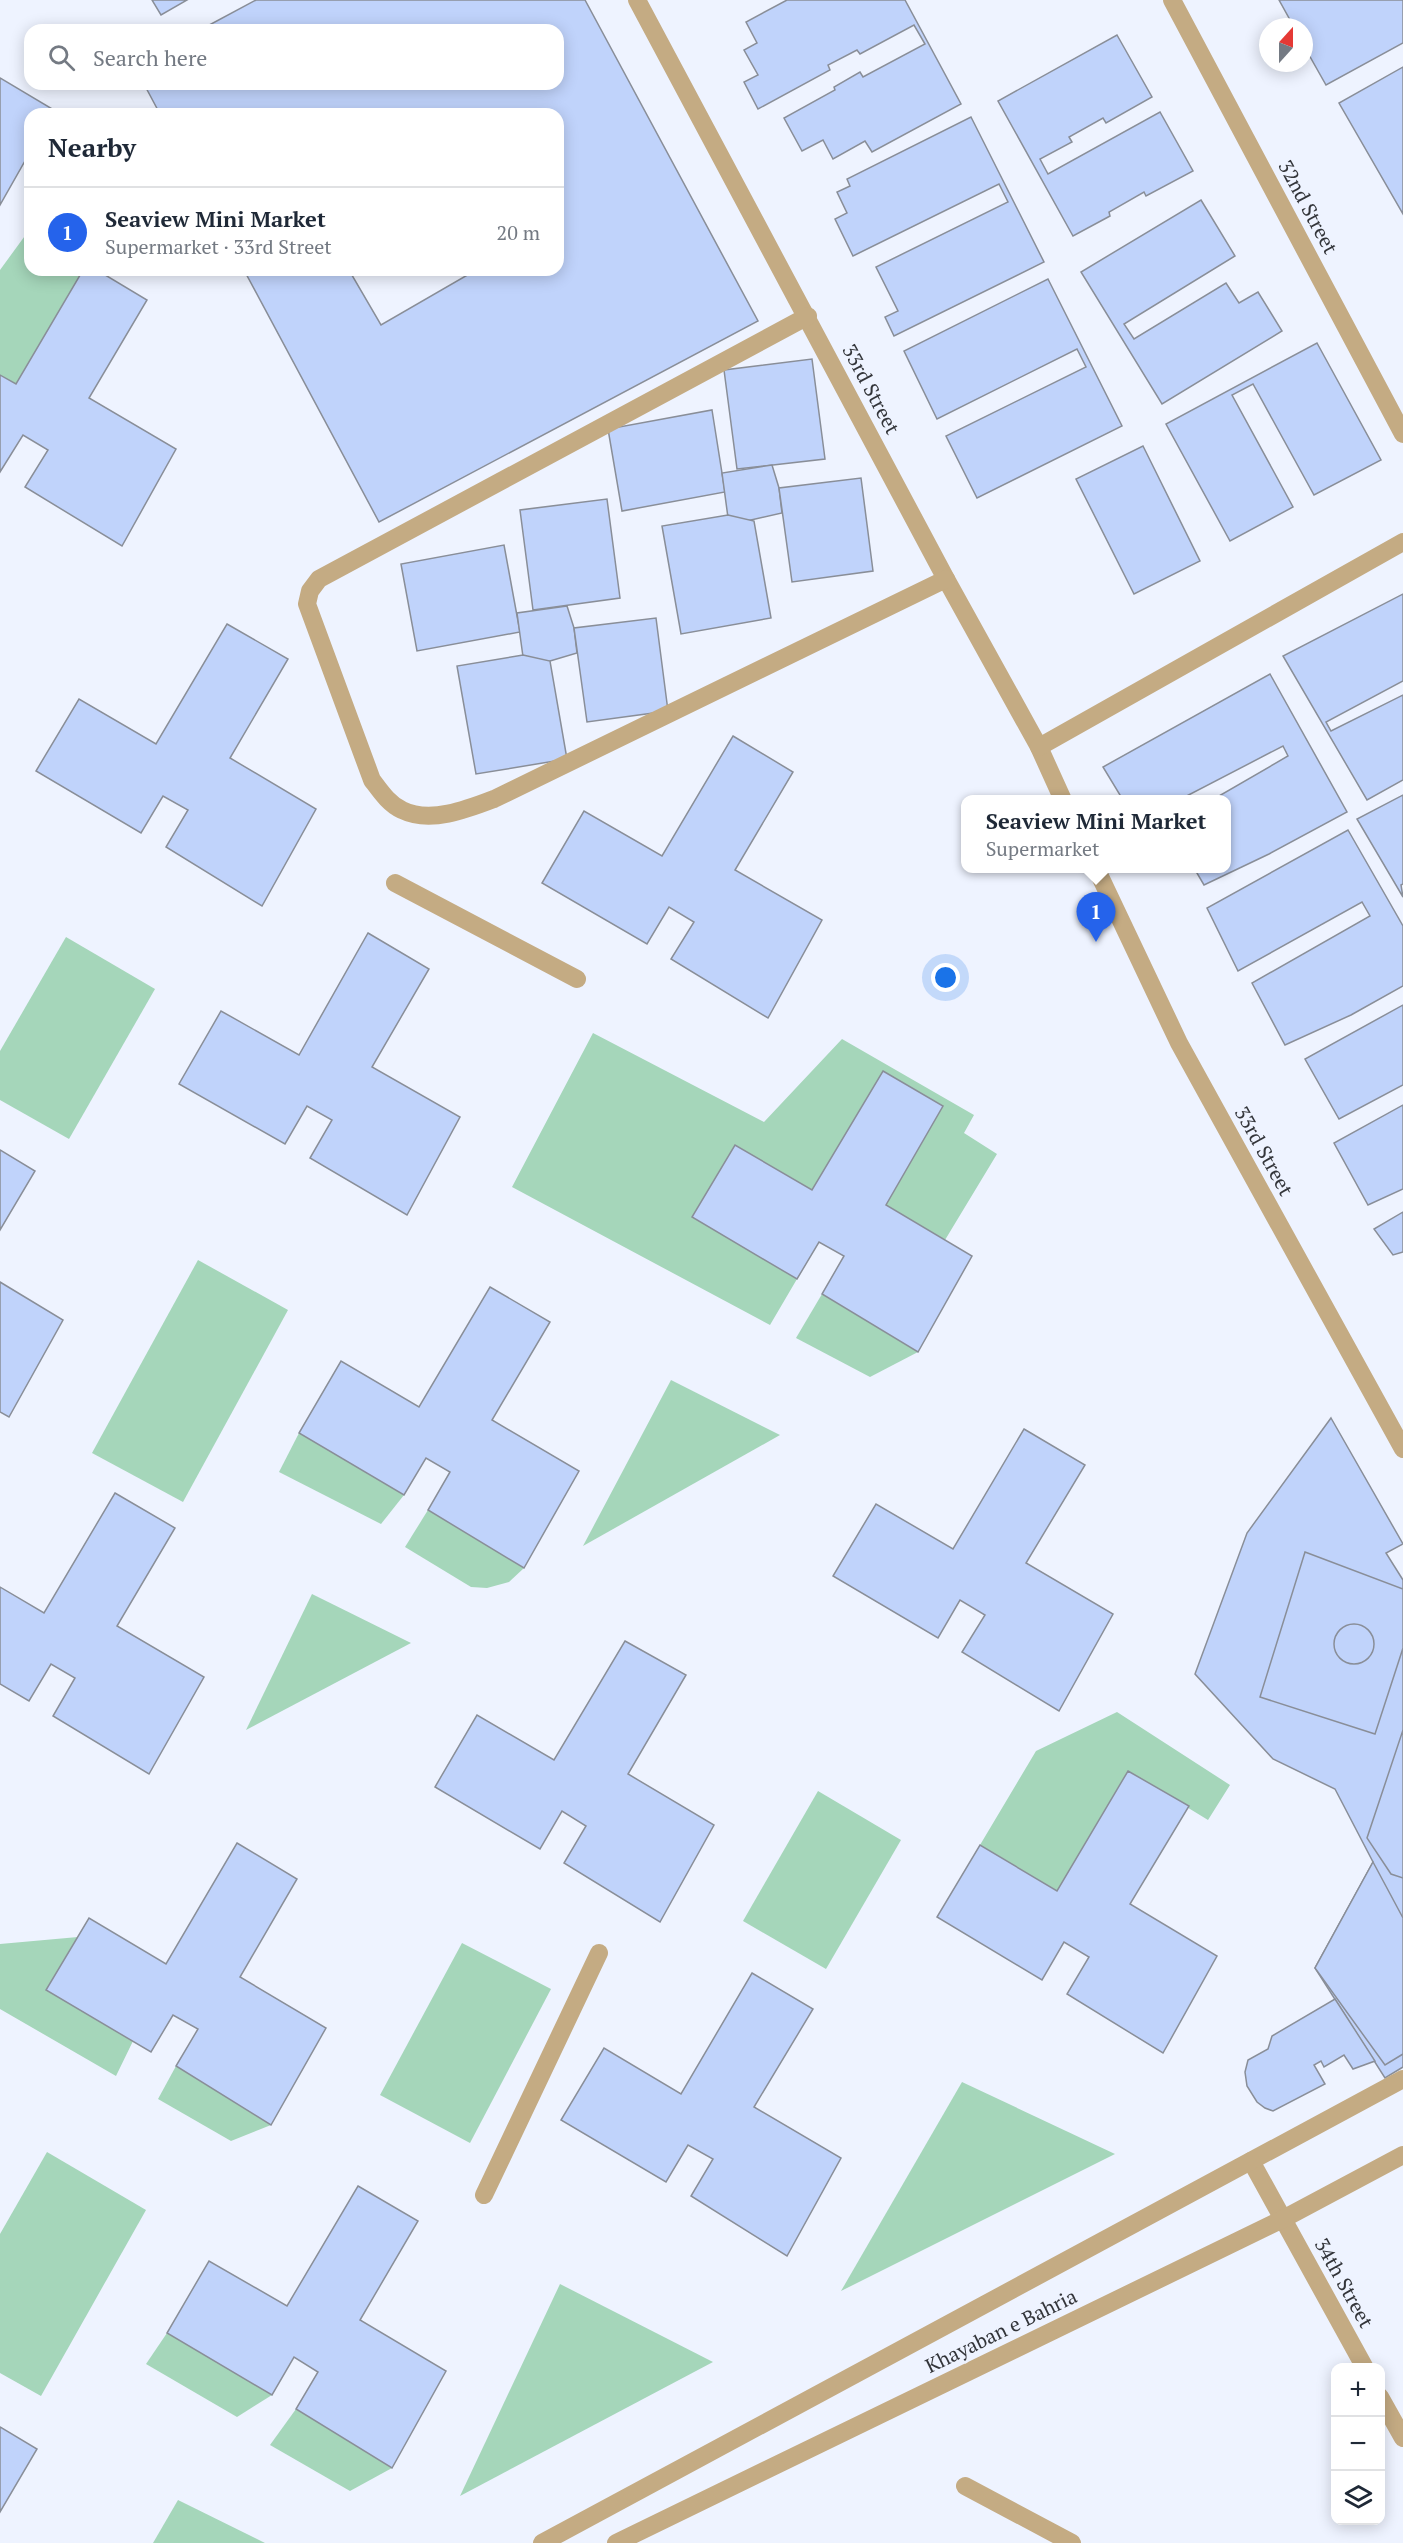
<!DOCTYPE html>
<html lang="en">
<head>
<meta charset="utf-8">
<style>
  body { margin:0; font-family:"PT Serif",serif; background:#f6f6f7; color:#1f2937 }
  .controls { position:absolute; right:18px; bottom:18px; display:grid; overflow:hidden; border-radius:12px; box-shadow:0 3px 15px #0003 }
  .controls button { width:54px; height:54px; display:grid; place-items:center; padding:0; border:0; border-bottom:2px solid #e0e1e3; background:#fff; color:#1f2937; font:30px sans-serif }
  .compass { position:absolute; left:1259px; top:18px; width:54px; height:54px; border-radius:50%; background:#fff; box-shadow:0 3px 15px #0003; rotate:21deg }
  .you { position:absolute; left:946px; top:978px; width:21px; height:21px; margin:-15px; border:4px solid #fff; border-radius:50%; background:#1a73e8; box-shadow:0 0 0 9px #1a73e833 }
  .badge { display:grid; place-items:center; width:39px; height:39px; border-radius:50%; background:#2563eb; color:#fff; font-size:20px; font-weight:700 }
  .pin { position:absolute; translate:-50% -50px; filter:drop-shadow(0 2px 3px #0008) }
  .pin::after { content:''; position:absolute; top:32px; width:21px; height:18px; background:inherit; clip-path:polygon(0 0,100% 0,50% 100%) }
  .popup { position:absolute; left:961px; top:795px; width:270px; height:78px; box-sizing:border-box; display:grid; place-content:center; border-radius:12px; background:#fff; filter:drop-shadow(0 2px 4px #0005); font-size:20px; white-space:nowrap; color:#747a83 }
  .popup b { font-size:22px; color:#1f2937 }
  .popup::after { content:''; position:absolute; left:50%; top:100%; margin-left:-12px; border:12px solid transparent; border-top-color:#fff }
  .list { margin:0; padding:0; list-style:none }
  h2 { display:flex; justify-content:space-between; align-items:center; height:78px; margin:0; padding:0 24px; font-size:26px }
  h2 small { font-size:20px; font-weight:400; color:#747a83 }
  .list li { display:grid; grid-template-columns:39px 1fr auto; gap:18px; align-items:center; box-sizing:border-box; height:90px; padding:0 24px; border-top:2px solid #e0e1e3 }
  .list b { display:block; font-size:22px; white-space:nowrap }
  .list p { margin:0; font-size:20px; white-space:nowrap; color:#747a83 }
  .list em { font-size:20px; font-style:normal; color:#747a83 }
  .icon { flex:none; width:33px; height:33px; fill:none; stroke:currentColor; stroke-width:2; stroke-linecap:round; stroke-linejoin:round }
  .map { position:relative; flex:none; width:1403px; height:2543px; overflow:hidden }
  .search { position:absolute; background:#fff; box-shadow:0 3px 15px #0003; left:24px; top:24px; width:540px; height:66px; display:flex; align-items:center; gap:15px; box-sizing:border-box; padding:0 21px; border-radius:18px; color:#747a83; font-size:22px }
  .panel { position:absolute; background:#fff; box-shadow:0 3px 15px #0003; left:24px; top:108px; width:540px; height:168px; border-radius:18px }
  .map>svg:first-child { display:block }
  .green { fill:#a5d6ba }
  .building { fill:#c0d3fb; stroke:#898e98; stroke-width:1.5 }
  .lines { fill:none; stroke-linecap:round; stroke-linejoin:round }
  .minor { stroke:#c4ab83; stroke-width:18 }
  .labels { text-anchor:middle; stroke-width:5; stroke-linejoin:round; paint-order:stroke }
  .street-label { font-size:20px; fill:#33353a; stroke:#eef3ff }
</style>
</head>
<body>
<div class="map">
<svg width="1403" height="2543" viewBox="0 0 1403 2543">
  <rect width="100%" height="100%" fill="#eef3ff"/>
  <g class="green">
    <polygon points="27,233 30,234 30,270 83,270 16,384 0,375 0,270"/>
    <polygon points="66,937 155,989 69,1139 0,1100 0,1051"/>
    <polygon points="593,1033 764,1122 842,1039 974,1115 964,1133 997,1154 945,1240 886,1205 943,1106 883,1071 812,1190 735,1145 692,1217 797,1279 770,1325 512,1187"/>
    <polygon points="198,1260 288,1310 183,1502 92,1453"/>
    <polygon points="822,1294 918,1352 870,1377 796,1338"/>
    <polygon points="671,1380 780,1435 583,1546"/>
    <polygon points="299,1433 404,1495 381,1524 279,1472"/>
    <polygon points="428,1510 524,1568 509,1582 487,1588 471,1587 405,1547"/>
    <polygon points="312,1594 411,1643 246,1730"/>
    <polygon points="1117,1712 1230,1785 1208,1820 1128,1771 1057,1891 980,1845 1036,1751"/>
    <polygon points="818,1791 901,1840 826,1969 743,1921"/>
    <polygon points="78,1937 46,1990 133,2041 116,2076 0,2009 0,1944"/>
    <polygon points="462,1943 551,1989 470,2143 380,2095"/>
    <polygon points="176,2066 271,2125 231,2141 158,2099"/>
    <polygon points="962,2082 1115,2154 841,2291"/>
    <polygon points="47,2152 146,2210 41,2396 0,2373 0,2234"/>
    <polygon points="560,2284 713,2362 460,2496"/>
    <polygon points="167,2333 272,2395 237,2417 146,2364"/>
    <polygon points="296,2409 392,2468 350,2491 270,2445"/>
    <polygon points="178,2500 265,2543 153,2543"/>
  </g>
  <g class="building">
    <polygon points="152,0 187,0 161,15"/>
    <polygon points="256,0 585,0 758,321 379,522 244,270 349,270 381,325 476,270 558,270 558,114 160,114 144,84 558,84 558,30 200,30"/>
    <polygon points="787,0 905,0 961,104 872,152 865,141 833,159 823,140 802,151 784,118 835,90 834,87 860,72 863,77 925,44 914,25 860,54 857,50 828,65 830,70 758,109 744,82 758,75 744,50 757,43 746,22"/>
    <polygon points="1279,0 1403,0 1403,43 1326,85 1304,46 1304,27 1294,27"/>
    <polygon points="1117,35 1152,97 1106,123 1103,118 1069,137 1072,142 1040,159 1048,174 1160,112 1193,171 1146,196 1144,192 1109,212 1110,216 1073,236 998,101"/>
    <polygon points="1403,67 1403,214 1339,103"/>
    <polygon points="0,78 54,110 52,114 30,114 30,152 0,205"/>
    <polygon points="971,117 1044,262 894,336 885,317 898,311 876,267 1008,202 999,184 853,256 835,219 847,213 837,192 850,186 847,179"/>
    <polygon points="1201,200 1235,256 1124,324 1134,339 1226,283 1239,303 1258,292 1282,331 1162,404 1081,272"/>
    <polygon points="83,270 97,270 147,300 89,398 176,449 122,546 25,487 48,450 23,435 0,472 0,375 16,384"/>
    <polygon points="1048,279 1122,426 977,498 946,436 1086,367 1077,349 937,419 904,351"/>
    <polygon points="1317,343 1381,460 1314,495 1253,384 1232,395 1293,507 1230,541 1166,424"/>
    <polygon points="812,359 825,459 737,469 724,370"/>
    <polygon points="712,410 725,492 622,511 608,429"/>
    <polygon points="1143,446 1200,561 1134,594 1076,479"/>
    <polygon points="772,465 779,488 782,513 729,525 722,473"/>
    <polygon points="861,478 873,571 792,582 779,488"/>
    <polygon points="607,499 620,598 533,610 520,510"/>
    <polygon points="728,515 754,521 771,618 681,634 662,526"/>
    <polygon points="504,545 520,632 417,651 401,564"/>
    <polygon points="1403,594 1403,681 1326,722 1331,731 1403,695 1403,780 1367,800 1283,656"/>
    <polygon points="567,606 574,628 577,653 550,661 524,664 517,613"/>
    <polygon points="656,618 668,711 587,722 574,628"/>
    <polygon points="227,624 288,659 230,758 316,809 262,906 166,847 188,810 163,796 141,833 36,771 79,699 156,744"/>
    <polygon points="523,655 550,661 567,759 476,774 457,666"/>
    <polygon points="1270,674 1347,812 1269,854 1204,885 1194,868 1226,868 1226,800 1212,800 1288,756 1283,746 1179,800 1123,800 1103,767"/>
    <polygon points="733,736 793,772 735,870 822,920 768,1018 671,959 694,922 669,907 647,944 542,883 584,811 662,856"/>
    <polygon points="1403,795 1403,884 1401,885 1403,897 1357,819"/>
    <polygon points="1348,830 1403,926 1403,986 1351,1015 1285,1045 1252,983 1370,916 1362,902 1238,971 1207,908"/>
    <polygon points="368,933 429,969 372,1067 460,1117 407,1215 310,1158 332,1120 307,1106 285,1144 179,1084 221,1011 299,1055"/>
    <polygon points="1403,1005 1403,1085 1339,1119 1305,1059"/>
    <polygon points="883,1071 943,1106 886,1205 972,1256 918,1352 822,1294 844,1256 819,1242 797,1279 692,1217 735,1145 812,1190"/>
    <polygon points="1403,1105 1403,1189 1368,1205 1334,1143"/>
    <polygon points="0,1150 35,1171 0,1230"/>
    <polygon points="1403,1212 1403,1252 1393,1255 1374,1229"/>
    <polygon points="0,1282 63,1320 9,1417 0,1412"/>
    <polygon points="490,1287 550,1322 492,1420 579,1471 524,1568 428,1510 450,1472 426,1458 404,1495 299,1433 341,1361 419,1407"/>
    <polygon points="1331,1418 1403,1544 1386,1553 1403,1580 1403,2067 1385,2078 1315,1968 1373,1862 1335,1789 1273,1759 1195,1674 1247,1533"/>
    <polygon points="1024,1429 1085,1465 1026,1563 1113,1614 1059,1711 962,1652 985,1615 960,1600 938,1638 833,1576 876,1504 953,1549"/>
    <polygon points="115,1493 175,1528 117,1626 204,1677 149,1774 53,1716 75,1678 51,1664 29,1701 0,1684 0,1587 44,1613"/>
    <polygon points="1305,1552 1403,1589 1403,1648 1375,1734 1260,1697"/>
    <circle cx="1354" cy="1644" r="20"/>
    <polygon points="625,1641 686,1675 628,1774 714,1825 660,1922 564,1863 586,1826 562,1811 540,1849 435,1787 477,1715 554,1760"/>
    <polygon points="1403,1730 1403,1878 1391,1874 1367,1838"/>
    <polygon points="1128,1771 1189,1806 1130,1904 1217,1956 1163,2053 1067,1994 1089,1957 1064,1942 1042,1980 937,1917 980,1845 1057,1891"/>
    <polygon points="237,1843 297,1879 240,1977 326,2028 271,2125 176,2066 198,2029 173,2015 151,2052 46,1990 89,1918 166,1964"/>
    <polygon points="1373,1862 1403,1918 1403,2054 1385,2065 1315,1968"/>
    <polygon points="752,1973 813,2009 754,2107 841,2158 787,2256 691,2196 713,2159 688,2145 666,2182 561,2120 604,2048 681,2094"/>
    <polygon points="1335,1999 1375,2061 1353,2069 1344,2055 1324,2067 1321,2061 1314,2065 1325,2084 1273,2111 1265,2108 1257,2102 1247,2086 1245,2072 1248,2060 1268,2049 1272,2036"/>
    <polygon points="358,2186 418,2221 360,2320 446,2371 392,2468 296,2409 318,2372 294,2357 272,2395 167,2333 209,2261 287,2306"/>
    <polygon points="0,2427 37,2449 0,2512"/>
  </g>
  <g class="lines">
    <g class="minor">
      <polyline points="637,0 946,579 1039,747 1063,800"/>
      <polyline points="1172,0 1403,434"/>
      <path d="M 808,316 L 319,579 L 310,591 L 307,604 L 372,780 C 381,792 389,804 402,810 C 430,824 468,809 494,799 L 946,579"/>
      <polyline points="1039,747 1403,542"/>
      <polyline points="1096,868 1179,1043 1403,1449"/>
      <polyline points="395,883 577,979"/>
      <polyline points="1251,2161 1365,2368"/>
      <polyline points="484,2195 599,1953"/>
      <polyline points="1380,2397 1403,2438"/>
      <polyline points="965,2486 1072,2543"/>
      <polyline points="542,2543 1403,2079"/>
      <polyline points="616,2543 1283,2219 1403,2155"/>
    </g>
  </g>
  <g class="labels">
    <g class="street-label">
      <text transform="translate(1308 207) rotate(62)" y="7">32nd Street</text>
      <text transform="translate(871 389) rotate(62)" y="7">33rd Street</text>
      <text transform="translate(1264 1151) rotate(61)" y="7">33rd Street</text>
      <text transform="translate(1344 2283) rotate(61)" y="7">34th Street</text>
      <text transform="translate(1001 2331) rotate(-26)" y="7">Khayaban e Bahria</text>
    </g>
  </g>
</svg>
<div class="controls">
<button>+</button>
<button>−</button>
<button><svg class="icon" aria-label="layers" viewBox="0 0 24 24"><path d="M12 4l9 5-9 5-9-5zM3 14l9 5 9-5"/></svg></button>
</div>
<svg class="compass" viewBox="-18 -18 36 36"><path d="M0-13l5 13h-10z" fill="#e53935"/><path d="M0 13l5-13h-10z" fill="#747a83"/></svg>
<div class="you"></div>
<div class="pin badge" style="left:1096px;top:942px">1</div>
<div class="popup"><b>Seaview Mini Market</b>Supermarket</div>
<div class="search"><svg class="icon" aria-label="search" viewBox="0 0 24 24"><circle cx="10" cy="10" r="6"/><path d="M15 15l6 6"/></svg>Search here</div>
<section class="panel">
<h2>Nearby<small></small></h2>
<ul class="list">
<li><span class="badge">1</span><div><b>Seaview Mini Market</b><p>Supermarket · 33rd Street</p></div><em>20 m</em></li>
</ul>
</section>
</div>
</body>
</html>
